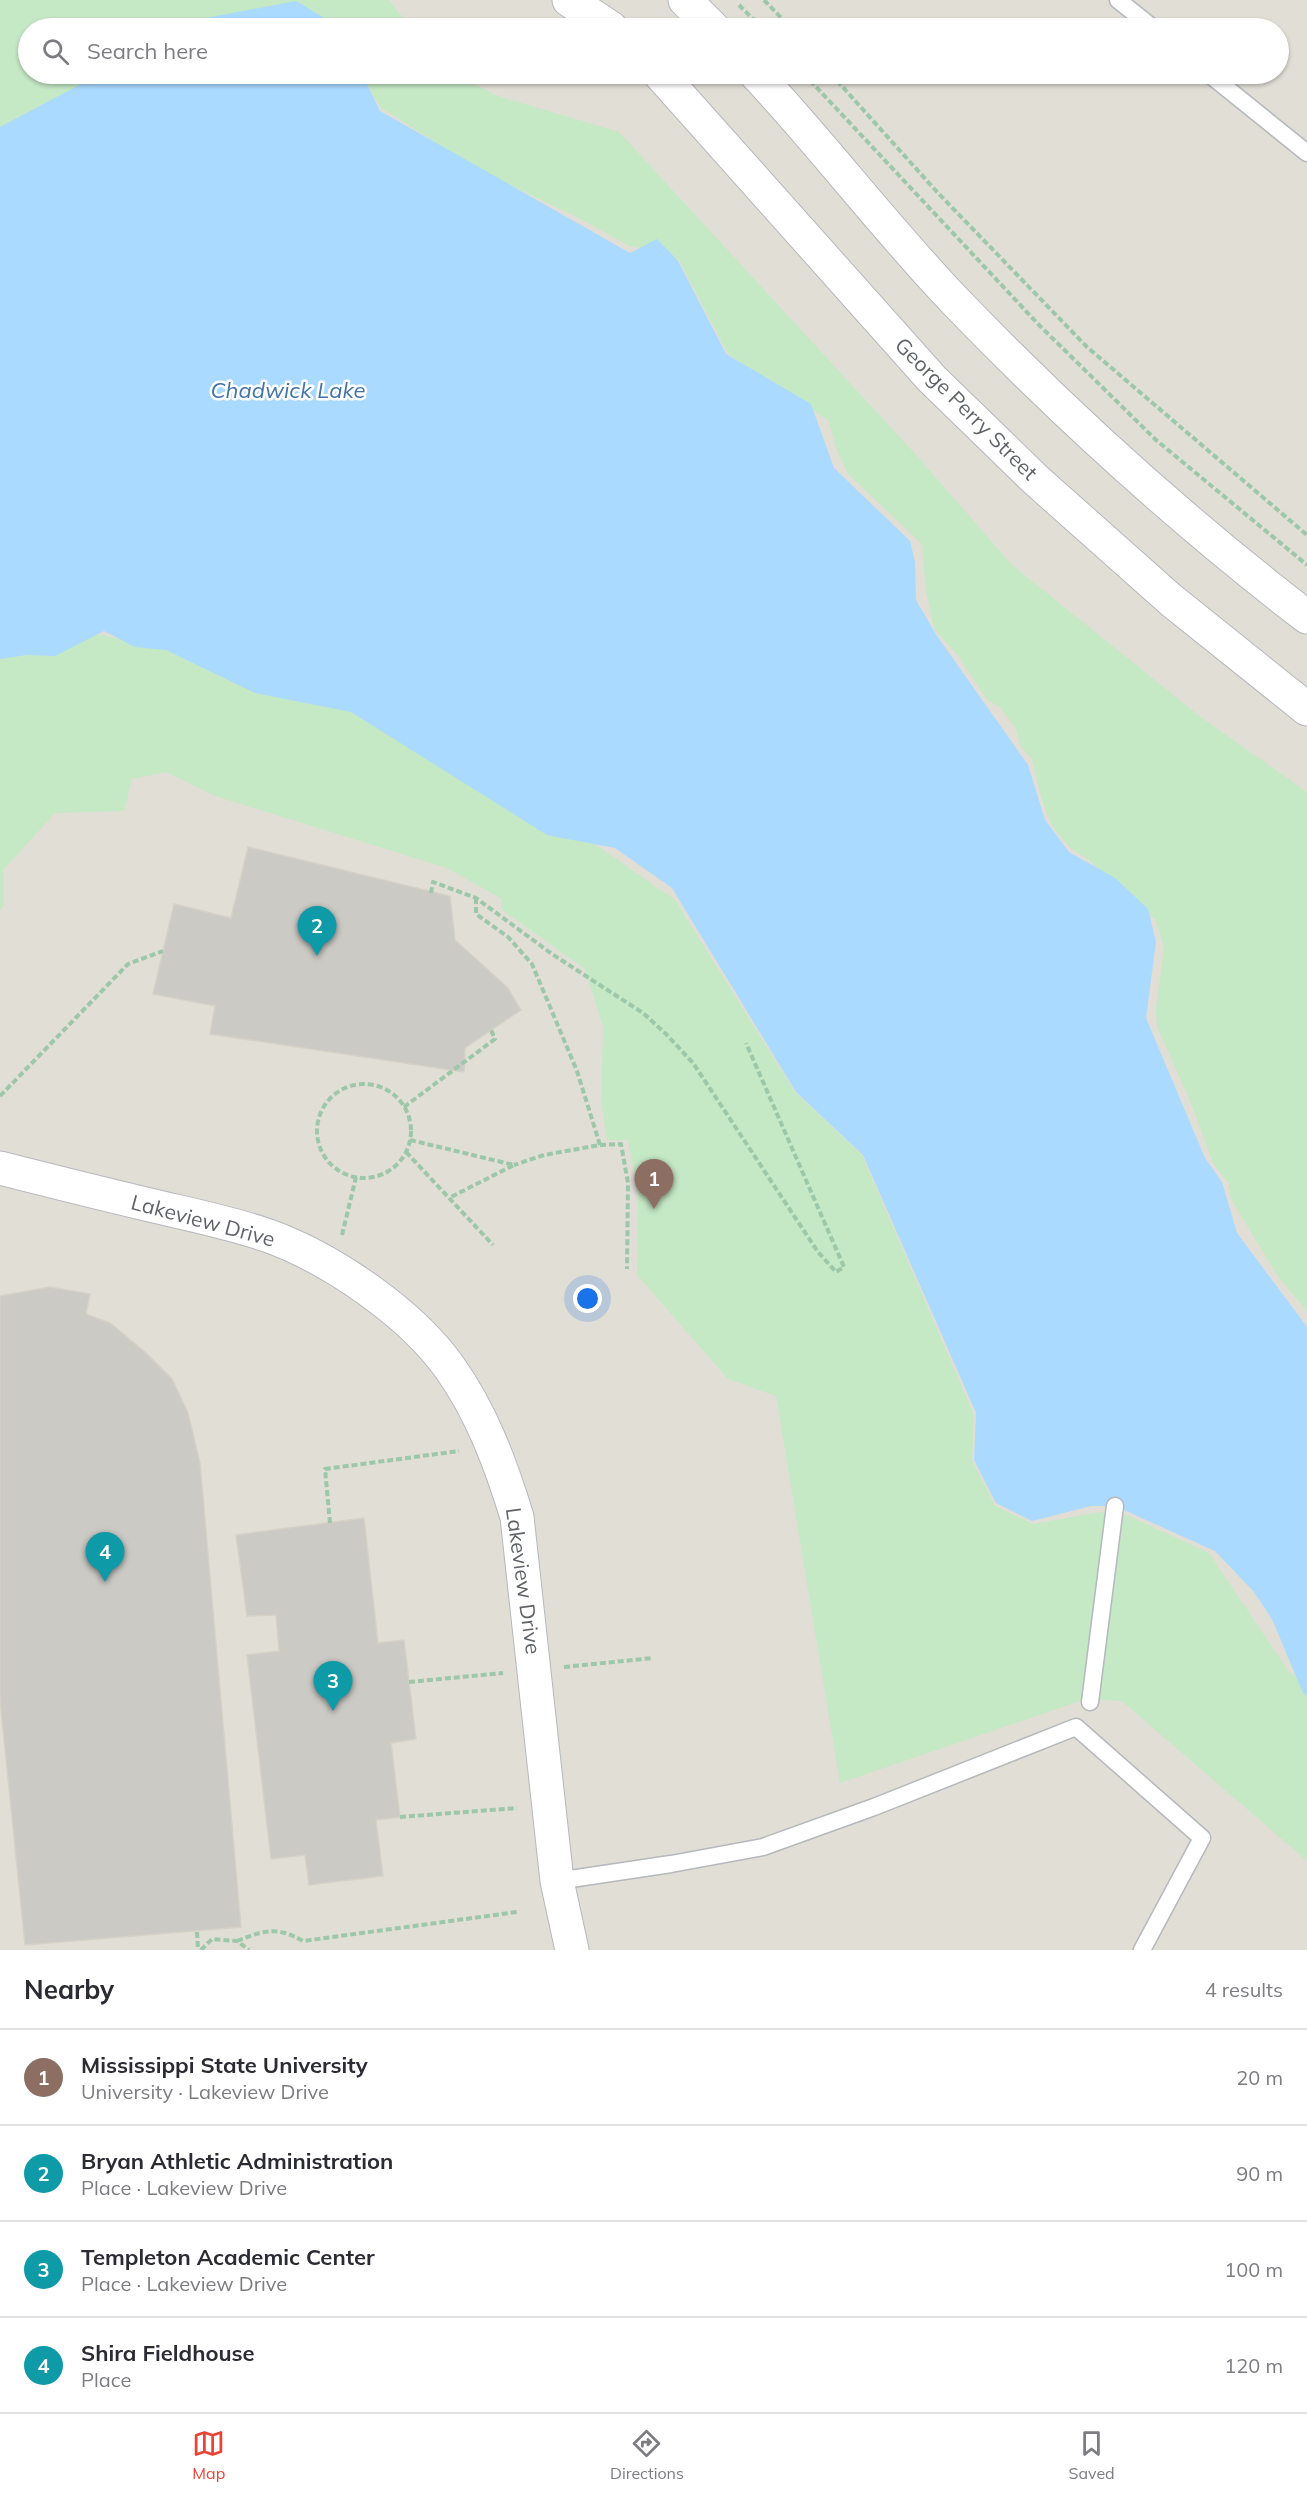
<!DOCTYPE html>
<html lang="en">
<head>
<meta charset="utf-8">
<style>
  body { margin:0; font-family:Mulish,sans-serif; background:#f2f2f3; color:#2b2b33 }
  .you { position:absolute; left:588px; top:1299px; width:21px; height:21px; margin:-15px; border:4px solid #fff; border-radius:50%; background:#1a73e8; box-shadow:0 0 0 9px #1a73e833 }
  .badge { display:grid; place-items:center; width:39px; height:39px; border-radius:50%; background:#ea4335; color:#fff; font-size:20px; font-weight:700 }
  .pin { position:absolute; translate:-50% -50px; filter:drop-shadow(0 2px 3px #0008) }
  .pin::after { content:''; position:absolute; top:32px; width:21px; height:18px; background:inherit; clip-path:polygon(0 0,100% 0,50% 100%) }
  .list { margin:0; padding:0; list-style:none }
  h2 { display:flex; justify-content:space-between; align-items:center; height:78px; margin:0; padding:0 24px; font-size:26px }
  h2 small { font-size:20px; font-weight:400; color:#7c7c81 }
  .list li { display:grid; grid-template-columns:39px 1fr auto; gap:18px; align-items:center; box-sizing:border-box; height:96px; padding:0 24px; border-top:2px solid #e1e1e2 }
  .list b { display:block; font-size:22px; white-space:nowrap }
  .list p { margin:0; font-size:20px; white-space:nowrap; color:#7c7c81 }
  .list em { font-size:20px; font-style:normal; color:#7c7c81 }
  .icon { flex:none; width:33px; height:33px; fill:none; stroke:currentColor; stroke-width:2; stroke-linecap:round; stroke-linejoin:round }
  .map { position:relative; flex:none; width:1307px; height:1950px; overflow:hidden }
  .search { position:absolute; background:#fff; box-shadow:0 2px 4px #0004; left:18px; right:18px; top:18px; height:66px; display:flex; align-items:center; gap:15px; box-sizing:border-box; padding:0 21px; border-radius:33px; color:#7c7c81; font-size:22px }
  .sheet { height:462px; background:#fff }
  nav { display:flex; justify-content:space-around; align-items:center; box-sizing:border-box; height:84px; border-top:2px solid #e1e1e2; background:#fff; font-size:16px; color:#7c7c81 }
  nav a { display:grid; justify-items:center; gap:3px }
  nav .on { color:#ea4335 }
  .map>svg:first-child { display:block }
  .education { fill:#e1ded6; fill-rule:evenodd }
  .green { fill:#c5e8c5 }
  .water { fill:#aadaff }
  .building { fill:#cccac5; stroke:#d6d1c6; stroke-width:1.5 }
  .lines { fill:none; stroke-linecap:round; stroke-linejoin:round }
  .service-casing { stroke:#b5b8bc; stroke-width:19 }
  .minor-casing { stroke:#b5b8bc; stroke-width:35 }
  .tertiary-casing { stroke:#b5b8bc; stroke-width:35 }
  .path { stroke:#9cc7a9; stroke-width:4; stroke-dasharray:6 3; stroke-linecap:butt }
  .service { stroke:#fff; stroke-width:16 }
  .minor { stroke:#fff; stroke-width:33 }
  .tertiary { stroke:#fff; stroke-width:33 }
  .labels { text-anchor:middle; stroke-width:5; stroke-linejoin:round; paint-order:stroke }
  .street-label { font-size:21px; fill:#5f6368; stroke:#fff }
  .water-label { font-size:22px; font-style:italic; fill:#4174aa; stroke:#fff }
</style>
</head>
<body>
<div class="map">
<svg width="1307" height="1950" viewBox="0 0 1307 1950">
  <rect width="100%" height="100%" fill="#f1efe8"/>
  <path class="education" d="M 0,0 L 1307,0 L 1307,1950 L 0,1950 ZM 28,28 L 1278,28 L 1278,74 L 28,74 Z"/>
  <g class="green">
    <polygon points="0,0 389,0 411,28 28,28 28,74 112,74 0,135"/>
    <polygon points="360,74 454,74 498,96 619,132 917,456 1012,565 1202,718 1307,792 1307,1311 1277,1275 1231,1199 1229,1184 1213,1163 1191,1103 1157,1027 1156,1008 1164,947 1156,920 1089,860 1069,847 1052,826 1041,797 1032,759 1021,747 1016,729 1000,707 987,700 959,657 934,629 926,591 922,544 848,474 836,448 828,420 728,354 679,260 660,251 629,246 581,219 485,173 381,108"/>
    <polygon points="59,628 107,636 255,672 438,748 602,849 675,900 795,1092 862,1155 974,1415 972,1460 995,1506 1033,1524 1100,1512 1129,1516 1209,1553 1289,1672 1307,1683 1307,1861 1122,1701 1086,1699 840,1783 776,1396 728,1379 637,1275 638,1194 628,1140 607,1140 601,1100 603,1027 585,969 501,909 502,899 447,868 215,796 166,772 132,779 124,811 55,813 3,870 4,906 0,910 0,648"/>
  </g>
  <g class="water">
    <polygon points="296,1 341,28 184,28 201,19"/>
    <polygon points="100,74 362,74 380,111 630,253 657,239 678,261 726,354 811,404 834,468 910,541 915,562 916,600 937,636 1028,765 1045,820 1069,852 1115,878 1148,909 1156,942 1146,1018 1205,1158 1222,1182 1237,1233 1307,1327 1307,1696 1303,1693 1272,1619 1254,1592 1215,1551 1115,1506 1091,1506 1032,1521 996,1503 974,1460 976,1413 863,1155 796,1092 672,888 615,848 547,835 351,712 255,693 166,650 135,647 104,631 55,656 26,655 0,659 0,127"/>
  </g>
  <g class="building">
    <polygon points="248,847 450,896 455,940 508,988 521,1010 465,1048 464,1072 210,1034 215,1006 153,994 174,904 231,918"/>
    <polygon points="50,1287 90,1294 86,1314 110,1323 145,1352 172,1379 188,1413 200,1463 241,1927 25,1945 0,1700 0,1296"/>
    <polygon points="364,1518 378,1643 404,1640 416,1739 391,1743 400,1817 376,1820 383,1876 309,1885 305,1855 271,1859 247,1655 279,1651 276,1615 247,1616 236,1535"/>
  </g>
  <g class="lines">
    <defs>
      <g id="service">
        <polyline points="1118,0 1153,28"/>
        <polyline points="1209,74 1307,153"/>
        <polyline points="1090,1702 1115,1506"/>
        <polyline points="557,1881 671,1864 763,1847 874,1807 1076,1727 1202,1838 1142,1950"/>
      </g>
      <path id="minor" d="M 0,1168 C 51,1181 103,1194 154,1206 C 192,1215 232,1223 269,1236 C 332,1259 411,1313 450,1368 C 482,1413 501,1465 517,1517 L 557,1881 L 572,1950"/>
      <g id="tertiary">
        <polyline points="569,0 611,28"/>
        <polyline points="685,0 713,28"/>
        <polyline points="660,74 932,379 1036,480 1171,600 1307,709"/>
        <path d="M 756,74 C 825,148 886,229 956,302 C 1066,416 1182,521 1307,617"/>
      </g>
    </defs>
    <use href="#service" class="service-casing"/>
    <use href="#minor" class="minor-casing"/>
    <use href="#tertiary" class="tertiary-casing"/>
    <g class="path">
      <polyline points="764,0 791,28"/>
      <polyline points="739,5 762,28"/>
      <polyline points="804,74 1039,325 1156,440 1307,565"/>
      <polyline points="831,74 938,193 1087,347 1307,535"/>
      <polyline points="431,893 433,882 476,898 552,954 643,1013 666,1034 693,1063 818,1252 836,1272 844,1267 746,1043"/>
      <polyline points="476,898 476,914 508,937 532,964 577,1071 600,1145 544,1155 514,1165"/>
      <circle cx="364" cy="1131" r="47"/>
      <polyline points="0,1096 128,964 163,951"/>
      <polyline points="404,1107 495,1039 491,1030"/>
      <polyline points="410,1140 514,1165 449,1198"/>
      <polyline points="600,1145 621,1144 628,1183 627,1269"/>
      <polyline points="406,1152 493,1245"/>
      <polyline points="342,1235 356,1177"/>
      <polyline points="330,1523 325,1469 459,1451"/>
      <polyline points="564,1667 653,1658"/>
      <polyline points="409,1682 503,1673"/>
      <polyline points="400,1817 517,1808"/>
      <polyline points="197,1932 198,1950"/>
      <path d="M 237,1941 C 265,1930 276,1926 303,1941 L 517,1912"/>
      <polyline points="201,1950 212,1939 237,1941 249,1950"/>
    </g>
    <use href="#service" class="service"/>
    <use href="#minor" class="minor"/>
    <use href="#tertiary" class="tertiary"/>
  </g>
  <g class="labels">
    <g class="street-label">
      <text transform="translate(966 409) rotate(45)" y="7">George Perry Street</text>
      <text transform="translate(203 1221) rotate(15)" y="7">Lakeview Drive</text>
      <text transform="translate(523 1581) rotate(82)" y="7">Lakeview Drive</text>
    </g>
    <g class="water-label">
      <text x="288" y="398">Chadwick Lake</text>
    </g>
  </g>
</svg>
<div class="you"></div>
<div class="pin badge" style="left:654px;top:1209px;background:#8d6e63">1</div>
<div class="pin badge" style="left:317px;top:956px;background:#0f9aa8">2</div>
<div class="pin badge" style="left:333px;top:1711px;background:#0f9aa8">3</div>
<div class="pin badge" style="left:105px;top:1582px;background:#0f9aa8">4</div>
<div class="search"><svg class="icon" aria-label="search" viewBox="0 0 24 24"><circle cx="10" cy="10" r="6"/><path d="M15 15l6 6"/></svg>Search here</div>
</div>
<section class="sheet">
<h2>Nearby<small>4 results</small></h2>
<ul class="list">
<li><span class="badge" style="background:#8d6e63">1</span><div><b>Mississippi State University</b><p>University · Lakeview Drive</p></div><em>20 m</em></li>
<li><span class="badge" style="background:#0f9aa8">2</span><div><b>Bryan Athletic Administration</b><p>Place · Lakeview Drive</p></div><em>90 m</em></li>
<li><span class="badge" style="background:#0f9aa8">3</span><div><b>Templeton Academic Center</b><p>Place · Lakeview Drive</p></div><em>100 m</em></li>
<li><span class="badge" style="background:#0f9aa8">4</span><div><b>Shira Fieldhouse</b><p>Place</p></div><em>120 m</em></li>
</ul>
</section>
<nav>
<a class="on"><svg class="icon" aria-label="map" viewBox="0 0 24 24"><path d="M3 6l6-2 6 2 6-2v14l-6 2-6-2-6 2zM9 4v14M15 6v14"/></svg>Map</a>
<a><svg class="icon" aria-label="directions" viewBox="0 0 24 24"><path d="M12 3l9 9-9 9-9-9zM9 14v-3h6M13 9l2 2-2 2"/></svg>Directions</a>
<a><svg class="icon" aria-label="saved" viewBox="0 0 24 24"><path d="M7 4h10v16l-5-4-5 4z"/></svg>Saved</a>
</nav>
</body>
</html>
